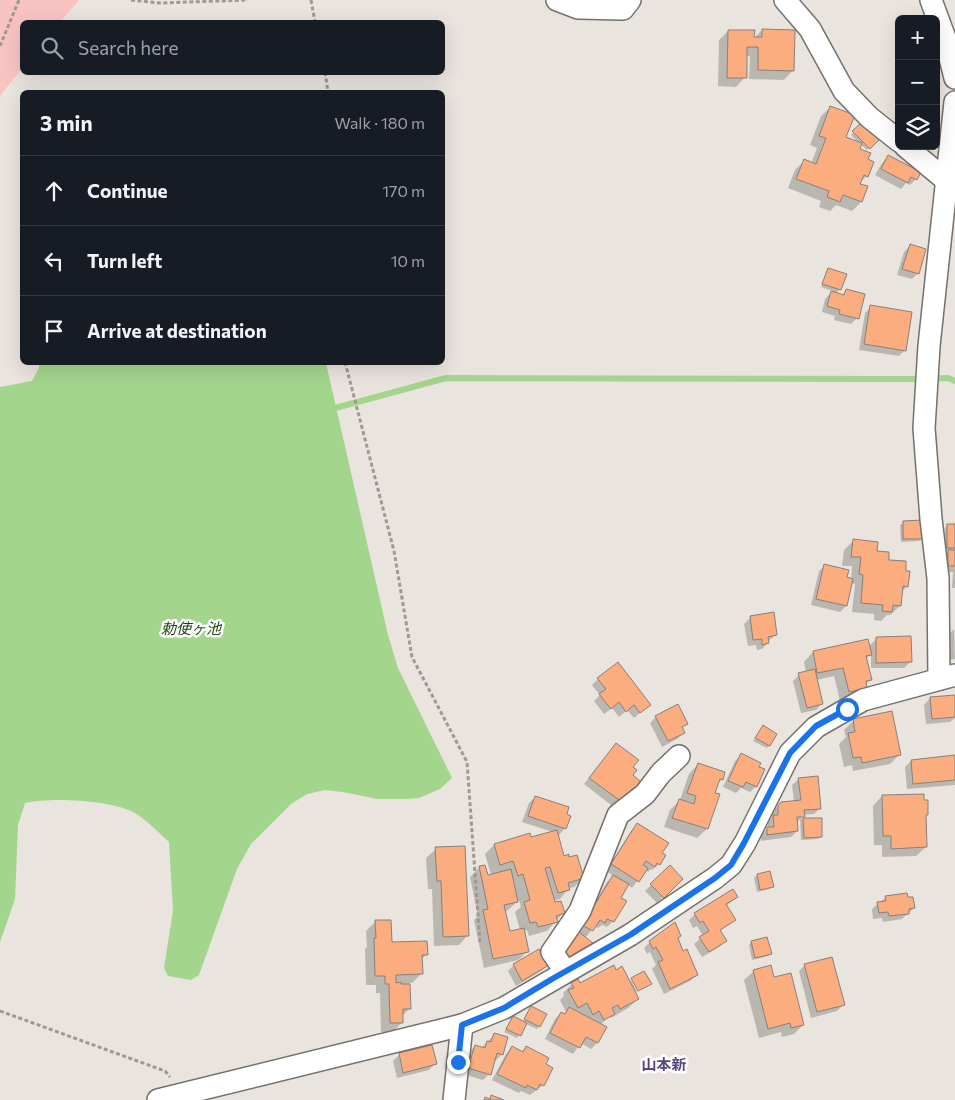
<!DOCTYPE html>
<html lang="en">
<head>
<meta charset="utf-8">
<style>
  body { margin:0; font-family:Commissioner,"Noto Sans JP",sans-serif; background:#242831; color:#f1f3f6 }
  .controls { position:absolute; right:15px; top:15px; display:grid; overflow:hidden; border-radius:8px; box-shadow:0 5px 20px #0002 }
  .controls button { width:45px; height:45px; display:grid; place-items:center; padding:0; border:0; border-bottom:1px solid #363941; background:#171b24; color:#f1f3f6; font:25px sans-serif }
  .stop { position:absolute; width:15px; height:15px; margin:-11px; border:4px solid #1a73e8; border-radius:50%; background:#fff }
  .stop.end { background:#1a73e8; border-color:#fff; box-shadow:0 1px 5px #0008 }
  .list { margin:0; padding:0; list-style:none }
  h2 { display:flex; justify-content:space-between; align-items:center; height:65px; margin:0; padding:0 20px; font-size:21px }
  h2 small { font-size:16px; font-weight:400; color:#9ea1a6 }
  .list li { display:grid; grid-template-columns:32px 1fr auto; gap:15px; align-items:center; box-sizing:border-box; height:70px; padding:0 20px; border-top:1px solid #363941 }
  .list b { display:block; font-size:19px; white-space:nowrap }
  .list em { font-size:16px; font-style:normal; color:#9ea1a6 }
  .icon { flex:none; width:28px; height:28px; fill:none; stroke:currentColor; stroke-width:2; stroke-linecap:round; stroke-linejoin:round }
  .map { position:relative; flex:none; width:955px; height:1100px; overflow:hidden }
  .search { position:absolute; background:#171b24; box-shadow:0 5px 20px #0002; left:20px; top:20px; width:425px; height:55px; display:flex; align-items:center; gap:12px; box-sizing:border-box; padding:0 18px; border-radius:8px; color:#9ea1a6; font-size:19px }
  .panel { position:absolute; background:#171b24; box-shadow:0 5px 20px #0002; left:20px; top:90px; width:425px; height:275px; border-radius:8px }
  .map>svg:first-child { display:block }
  .green { fill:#f8c4c1 }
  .water { fill:#a3d58c }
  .shadow { fill:#0003; fill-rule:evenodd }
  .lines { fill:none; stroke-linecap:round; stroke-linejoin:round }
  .stream { stroke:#a3d58c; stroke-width:6 }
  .building { fill:#fcad7f; stroke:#87807b }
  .minor-casing { stroke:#75716b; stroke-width:24 }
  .path { stroke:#9d9994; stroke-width:3; stroke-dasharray:4 2.5; stroke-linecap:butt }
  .minor { stroke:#fff; stroke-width:21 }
  .route { stroke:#1a73e8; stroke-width:6 }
  .labels { text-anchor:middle; stroke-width:5; stroke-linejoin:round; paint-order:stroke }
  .water-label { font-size:15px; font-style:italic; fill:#224210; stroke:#fff }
  .neighbourhood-label { font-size:15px; font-weight:bold; fill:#594583; stroke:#fff }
</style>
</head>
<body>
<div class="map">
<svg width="955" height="1100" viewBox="0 0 955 1100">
  <rect width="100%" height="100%" fill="#e9e4dd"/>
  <polygon class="green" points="0,0 79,0 60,22 22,22 22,68 0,96"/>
  <path class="water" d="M 39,363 L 326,363 L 388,635 L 398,668 L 452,778 L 440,789 L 419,798 L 407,799 L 377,799 L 343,792 L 325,790 L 307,794 L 291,804 L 251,844 L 237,869 L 199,975 L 191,980 L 168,976 L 164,968 L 173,911 L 169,842 C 158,832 146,819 133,812 C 110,800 50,797 25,803 L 18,825 L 15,899 L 0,942 L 0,387 L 32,381 L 39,368 Z"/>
  <g class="shadow">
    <polygon points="762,30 793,70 784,80 749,79 750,56 746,56 745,77 736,87 718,86 719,40 728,31 753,39"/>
    <polygon points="831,107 844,138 860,144 851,135 862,124 878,139 867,150 860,144 858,150 866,160 867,176 858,184 866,187 861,202 852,211 836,205 830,211 819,207 821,201 788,188 795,170 804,161 811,164 817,148 810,145 821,116"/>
    <polygon points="888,157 916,179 910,185 906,183 901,189 875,175 882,163"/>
    <polygon points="910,246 918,273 912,279 897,275 904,252"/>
    <polygon points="828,269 840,289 836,294 842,295 846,291 857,318 851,324 834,320 835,316 822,312 825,299 833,291 821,287 826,272"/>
    <polygon points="871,307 905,350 899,356 859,350 865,313"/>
    <polygon points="903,523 922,538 919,541 901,542 900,525"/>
    <polygon points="947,525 955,525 955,588 952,588 953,572 942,572 942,557 949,550 945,550 945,528"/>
    <polygon points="853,541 875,552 887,561 907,586 901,593 900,606 890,615 887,615 881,621 874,620 874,614 852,612 855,584 851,583 846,606 840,612 811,605 819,571 825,565 846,578 851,580 852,566 842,566 844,550"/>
    <polygon points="750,618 776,635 768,641 768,643 762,649 757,650 756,645 748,646 744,624"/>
    <polygon points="954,629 955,659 949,660 948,635"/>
    <polygon points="877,638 910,662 904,668 871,668 871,654 866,659 870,680 865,685 866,688 856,697 840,701 834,676 816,680 822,703 816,710 801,713 793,681 799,675 806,673 804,662 813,652 867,641 870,650 870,645"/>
    <polygon points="598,679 649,705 634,718 627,710 619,717 612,708 604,714 594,701 600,695 592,685"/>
    <polygon points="930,698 955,702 955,718 950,722 926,724 924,705"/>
    <polygon points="656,717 686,723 681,728 684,733 677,739 662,747 650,723"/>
    <polygon points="854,720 899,755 890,764 853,771 852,765 844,767 839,744 846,737 844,730"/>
    <polygon points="763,727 769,746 767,748 753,741"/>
    <polygon points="610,751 631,768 631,776 639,782 615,808 584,784"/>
    <polygon points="741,755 758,767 756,786 750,792 741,788 736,793 723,787 735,761"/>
    <polygon points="955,757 955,785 907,789 905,767 911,761"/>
    <polygon points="698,764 722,779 717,784 713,794 718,795 707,829 697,838 664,827 670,810 680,800 689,774"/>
    <polygon points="799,779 820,808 814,814 803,815 801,819 821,819 821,837 818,839 801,840 800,819 797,823 797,831 791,837 761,841 761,834 768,828 768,822 772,817 772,813 775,809 782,803 794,802 792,785"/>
    <polygon points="882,796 923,802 927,814 925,817 926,847 916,856 882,857 882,845 874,845 873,806"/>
    <path d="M 535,797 L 565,828 L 559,835 L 557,834 L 563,857 L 583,878 L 574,887 L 569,888 L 560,899 L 553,901 L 554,904 L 563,913 L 547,931 L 529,936 L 527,930 L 523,931 L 528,951 L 518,960 L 484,968 L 474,920 L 478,916 L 470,877 L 479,868 L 487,876 L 491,875 L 485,854 L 494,845 L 530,839 L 553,832 L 522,822 L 529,803 ZM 519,900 L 521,907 L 515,912 L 520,930 L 509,933 L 504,912 L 507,911 Z"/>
    <polygon points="637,825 661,853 659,864 652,870 651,869 648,872 645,870 632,888 627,884 619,899 625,902 613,921 607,927 602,925 598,928 595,926 585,938 591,943 566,958 562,954 580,933 575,930 589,912 607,882 614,876 606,871 631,831"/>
    <polygon points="436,849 468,935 459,945 434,946 432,889 428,889 426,858"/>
    <polygon points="670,867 682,879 657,903 645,891"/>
    <polygon points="769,873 772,886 769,889 757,892 754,878 757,875"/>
    <polygon points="737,897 726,906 734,920 720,931 725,941 719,947 702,957 694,944 703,936 697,926 693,928 689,920 695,914"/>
    <polygon points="886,897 907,899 914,908 902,919 883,922 882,918 873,919 872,909"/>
    <polygon points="376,921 391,944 426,955 421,960 422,973 412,983 409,983 410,1008 402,1016 402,1022 393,1032 381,1032 380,993 376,993 376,985 366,985 365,949 367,947 366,931"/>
    <polygon points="677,939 683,952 696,975 690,981 664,994 652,969 656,965 650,952 647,954 644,948 650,942"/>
    <polygon points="751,942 771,954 768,956 752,960 749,945"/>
    <polygon points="539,951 547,965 541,971 516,986 508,971 514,965"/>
    <polygon points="805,965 843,1005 837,1011 811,1018 799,971"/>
    <polygon points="615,971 629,982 631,980 637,992 635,993 638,999 628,1008 611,1018 610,1016 600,1025 597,1043 591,1049 581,1043 573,1054 545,1039 555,1019 561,1013 564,1014 566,1012 560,1000 564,996 563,993 572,984 579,985"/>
    <polygon points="754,971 773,978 803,1025 794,1034 782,1037 781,1032 759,1038 744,980"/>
    <polygon points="531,1007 539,1026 537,1029 526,1024 517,1038 504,1032 513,1017 523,1022"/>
    <polygon points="495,1034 502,1054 496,1060 494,1060 489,1074 483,1080 463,1074 469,1052 475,1046 481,1048"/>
    <polygon points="431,1047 435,1064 429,1070 397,1078 393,1061 399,1055"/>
    <polygon points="512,1047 521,1052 526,1048 545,1065 543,1085 530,1095 521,1091 519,1093 492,1080 506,1054"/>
  </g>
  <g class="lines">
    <polyline class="stream" points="328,410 446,378 914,379 948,378 955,381"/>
  </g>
  <g class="building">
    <polygon points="762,29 795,30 794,71 758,70 758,47 747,47 747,78 727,78 728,30 755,30 754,37 762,37"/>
    <polygon points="830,106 855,115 846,137 862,143 860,149 871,153 868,159 874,162 868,177 864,175 860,184 868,186 862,202 843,195 840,202 827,197 829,191 796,179 804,159 816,164 826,138 819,136"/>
    <polygon points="862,122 880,139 870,149 852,131"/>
    <polygon points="888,155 921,172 917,180 911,177 908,183 881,169"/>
    <polygon points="910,244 926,249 919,274 902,269"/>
    <polygon points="828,268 847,274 841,290 822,284"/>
    <polygon points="846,289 865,294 859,319 839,314 840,310 827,306 831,291 844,295"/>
    <polygon points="870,305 912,312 906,351 864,344"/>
    <polygon points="923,520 923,539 903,539 903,521"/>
    <rect x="947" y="524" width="8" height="24"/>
    <polygon points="853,539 878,542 877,551 889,552 889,560 906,561 906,571 910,571 908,587 903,586 901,606 893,605 892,612 882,611 883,605 861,603 863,575 859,574 861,557 851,557"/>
    <rect x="948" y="550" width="7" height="16"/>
    <polygon points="824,564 849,570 847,577 853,579 847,606 816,599"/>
    <polygon points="774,612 777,635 768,637 769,643 762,645 762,639 753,640 750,616"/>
    <polygon points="911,636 912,662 876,663 876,637"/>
    <polygon points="868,639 872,655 866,656 872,680 866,681 867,688 849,692 843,668 817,673 813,651"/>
    <polygon points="618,662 651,705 640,713 634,705 626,712 619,702 611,709 599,694 606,689 597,678"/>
    <polygon points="815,669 823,704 807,708 798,673"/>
    <polygon points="955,695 955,717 932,719 930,697"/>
    <polygon points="678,704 688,724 682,727 685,733 668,741 655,716"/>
    <polygon points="892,711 901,755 862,763 861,757 853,758 848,733 855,732 853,719"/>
    <polygon points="763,725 777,734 770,746 755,738"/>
    <polygon points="616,743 639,760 633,767 637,770 633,775 641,782 635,790 633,788 622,802 589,778"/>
    <polygon points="741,753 761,763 759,767 765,769 757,787 746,782 743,787 728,781"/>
    <polygon points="955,755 955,780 913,784 911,760"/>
    <polygon points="698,763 725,772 723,780 720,779 715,793 720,794 708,829 672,818 679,799 694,804 696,796 687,793"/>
    <polygon points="818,776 821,809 804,810 805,817 797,817 798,831 767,835 767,827 774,827 773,815 778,815 778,806 781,802 801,800 798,778"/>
    <polygon points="924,794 924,800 928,800 928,815 926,815 927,847 891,849 891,836 883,836 882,795"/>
    <polygon points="535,796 569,807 567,814 571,816 566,829 528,816"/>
    <polygon points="803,818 822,818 822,837 804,838"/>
    <polygon points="637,823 669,843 662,853 666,855 660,865 657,863 655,867 646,861 643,865 648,868 639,882 611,864"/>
    <polygon points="557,830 564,856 569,854 569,857 577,855 584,878 568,883 570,890 558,893 550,867 545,868 555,902 561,901 565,913 556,916 558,922 538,927 536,922 530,923 524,902 530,900 523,874 518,876 513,861 500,865 494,844 530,833 531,837"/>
    <polygon points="465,846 469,936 443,937 441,881 437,881 435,847"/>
    <polygon points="485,865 488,875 511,869 518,902 504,905 510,931 524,928 529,952 493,959 483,910 488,909 479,866"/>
    <polygon points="670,865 683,879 664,898 650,884"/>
    <polygon points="770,871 774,887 760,890 757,874"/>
    <polygon points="613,875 629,884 621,898 627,901 614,922 607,919 605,923 600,920 593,931 580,924 591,911"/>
    <polygon points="733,889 738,897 726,904 736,920 720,930 727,941 709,952 699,937 709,931 703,921 700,923 694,913"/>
    <polygon points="907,893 908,897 913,897 915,908 909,909 909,914 889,916 888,912 879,913 877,902 886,901 885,896"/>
    <polygon points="375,920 391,920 392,942 427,941 428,955 422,955 423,974 396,975 396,983 401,982 401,984 410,984 411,1009 403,1009 403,1023 390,1023 389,984 385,984 385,976 375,976 374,938 376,938"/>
    <polygon points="675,922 681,936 678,938 683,951 687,949 698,975 670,989 658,962 663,960 656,947 653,949 649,941"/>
    <polygon points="579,932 593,943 569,957 564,951"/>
    <polygon points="767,937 772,954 755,958 751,941"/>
    <polygon points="539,949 549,965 522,981 513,964"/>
    <polygon points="832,957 845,1005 817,1012 804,964"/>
    <polygon points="614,965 616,970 622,966 639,999 620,1009 618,1005 612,1008 615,1014 604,1020 599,1011 593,1015 587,1003 578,1008 568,990 574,988 571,983 578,979 580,983"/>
    <polygon points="771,965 774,977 791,973 804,1025 791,1028 790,1023 768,1029 753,970"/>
    <polygon points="644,971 652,984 638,991 631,978"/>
    <polygon points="531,1006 547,1014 540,1027 524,1019"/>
    <polygon points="569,1007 607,1027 598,1043 586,1037 580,1048 550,1033 561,1012 565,1014"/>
    <polygon points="513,1016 527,1023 521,1036 506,1029"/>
    <polygon points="494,1033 508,1037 503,1055 497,1053 491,1075 468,1068 475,1045 485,1048 487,1041 491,1042"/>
    <polygon points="432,1045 437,1064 403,1073 399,1053"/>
    <polygon points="512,1046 523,1052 526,1046 549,1058 546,1064 553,1068 544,1086 540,1084 537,1090 527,1085 526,1088 497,1074"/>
    <polygon points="491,1095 504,1100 484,1100 485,1097 490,1099"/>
  </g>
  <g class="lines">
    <defs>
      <g id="minor">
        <polyline points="557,0 578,8 623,9 630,0"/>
        <polyline points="785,0 810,29 844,91 869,117 899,141"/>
        <polyline points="931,0 945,38 955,78"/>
        <polyline points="905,146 947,181"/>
        <polyline points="939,679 938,578 931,519 924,428 929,346 955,102"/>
        <polyline points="565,971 552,952 580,911 618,815 645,794 661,773 679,756"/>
        <polyline points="158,1100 462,1025 504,1008 630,935 715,878 731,865 745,843 790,753 816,727 863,700 955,675"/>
        <polyline points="454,1100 462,1025"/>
      </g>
    </defs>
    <use href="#minor" class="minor-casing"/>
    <g class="path">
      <polyline points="131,0 160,3 248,0"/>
      <polyline points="311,0 315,22"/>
      <polyline points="0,46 19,0"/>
      <polyline points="325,72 328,92"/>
      <polyline points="345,362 394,551 412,657 467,762 480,943"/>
      <polyline points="0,1011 165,1071 170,1077"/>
    </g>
    <use href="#minor" class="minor"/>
  </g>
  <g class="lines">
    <polyline class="route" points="458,1062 462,1025 504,1008 552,979 630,935 715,878 731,865 744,843 790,753 816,726 847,709"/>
  </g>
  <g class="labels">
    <g class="water-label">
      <text x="191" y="634">勅使ヶ池</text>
    </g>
    <g class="neighbourhood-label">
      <text x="664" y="1070">山本新</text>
    </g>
  </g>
</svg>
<div class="controls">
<button>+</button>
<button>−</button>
<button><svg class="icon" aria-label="layers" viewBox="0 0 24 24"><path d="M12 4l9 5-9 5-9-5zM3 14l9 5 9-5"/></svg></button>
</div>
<div class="stop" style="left:847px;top:709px"></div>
<div class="stop end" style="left:458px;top:1062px"></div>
<div class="search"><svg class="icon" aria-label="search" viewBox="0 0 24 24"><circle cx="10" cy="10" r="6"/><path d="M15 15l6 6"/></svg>Search here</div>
<section class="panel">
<h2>3 min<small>Walk · 180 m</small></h2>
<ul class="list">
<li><svg class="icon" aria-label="ahead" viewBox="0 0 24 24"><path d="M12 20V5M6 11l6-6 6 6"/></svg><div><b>Continue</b></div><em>170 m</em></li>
<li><svg class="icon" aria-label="left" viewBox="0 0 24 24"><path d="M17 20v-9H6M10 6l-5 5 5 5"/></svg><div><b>Turn left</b></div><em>10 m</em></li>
<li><svg class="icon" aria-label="arrive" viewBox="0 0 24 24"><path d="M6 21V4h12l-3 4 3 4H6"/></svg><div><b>Arrive at destination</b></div></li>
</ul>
</section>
</div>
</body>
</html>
